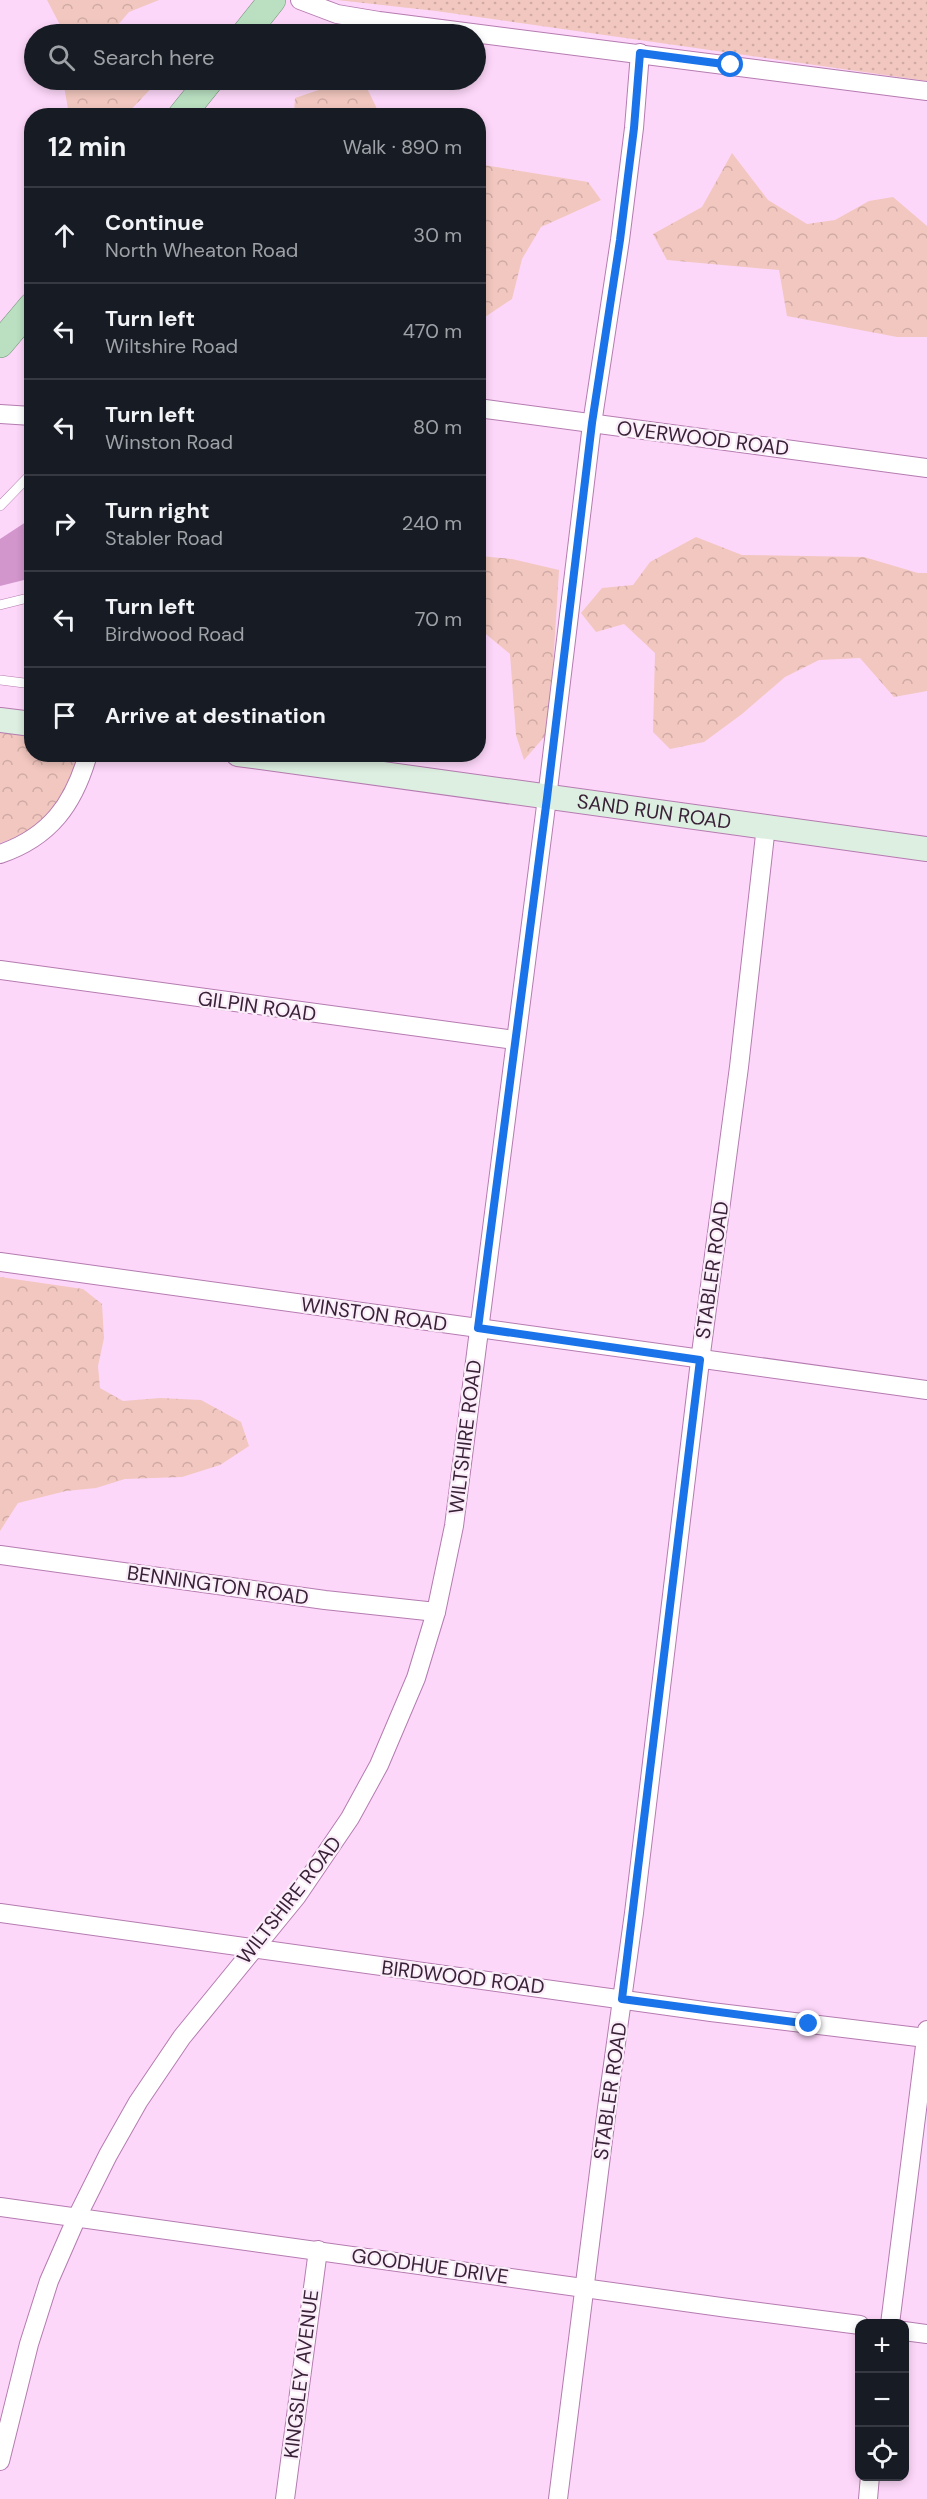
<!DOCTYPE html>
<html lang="en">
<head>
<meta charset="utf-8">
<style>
  body { margin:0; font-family:"DM Sans",sans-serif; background:#242831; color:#f1f3f6 }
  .controls { position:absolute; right:18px; bottom:18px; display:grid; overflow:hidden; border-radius:12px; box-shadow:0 3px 9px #0003 }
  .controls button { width:54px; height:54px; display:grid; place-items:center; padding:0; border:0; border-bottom:2px solid #363941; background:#171b24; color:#f1f3f6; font:30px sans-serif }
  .stop { position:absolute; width:18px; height:18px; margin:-14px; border:4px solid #1a73e8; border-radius:50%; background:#fff }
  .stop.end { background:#1a73e8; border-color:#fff; box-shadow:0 2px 6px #0008 }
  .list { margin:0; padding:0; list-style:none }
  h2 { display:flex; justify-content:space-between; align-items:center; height:78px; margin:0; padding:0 24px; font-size:26px }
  h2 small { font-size:20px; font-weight:400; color:#9ea1a6 }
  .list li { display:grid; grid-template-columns:39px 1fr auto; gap:18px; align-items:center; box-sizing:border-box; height:96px; padding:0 24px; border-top:2px solid #363941 }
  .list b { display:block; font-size:22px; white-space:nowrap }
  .list p { margin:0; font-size:20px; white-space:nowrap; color:#9ea1a6 }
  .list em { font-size:20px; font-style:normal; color:#9ea1a6 }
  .icon { flex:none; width:33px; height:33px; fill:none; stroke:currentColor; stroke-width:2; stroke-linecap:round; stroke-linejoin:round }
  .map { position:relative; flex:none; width:927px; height:2499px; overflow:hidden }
  .search { position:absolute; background:#171b24; box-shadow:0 3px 9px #0003; left:24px; top:24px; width:462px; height:66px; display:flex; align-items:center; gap:15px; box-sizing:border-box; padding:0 21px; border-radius:33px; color:#9ea1a6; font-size:22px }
  .panel { position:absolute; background:#171b24; box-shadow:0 3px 9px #0003; left:24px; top:108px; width:462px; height:654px; border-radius:24px }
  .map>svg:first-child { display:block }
  .grass { fill:url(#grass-dots) }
  .forest { fill:url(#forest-crowns) }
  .building { fill:#d296cd }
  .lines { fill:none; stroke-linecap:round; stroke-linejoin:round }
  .lane-casing { stroke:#b57bb0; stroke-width:10 }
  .street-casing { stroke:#b57bb0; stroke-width:20 }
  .secondary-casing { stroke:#b57bb0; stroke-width:26 }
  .primary-casing { stroke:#6f9076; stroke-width:28 }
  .lane { stroke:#fff; stroke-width:9 }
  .street { stroke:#fff; stroke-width:18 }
  .secondary { stroke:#dcefe0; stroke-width:24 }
  .primary { stroke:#bae0c1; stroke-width:27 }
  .route { stroke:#1a73e8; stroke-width:8 }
  .labels { text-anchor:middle; stroke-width:4.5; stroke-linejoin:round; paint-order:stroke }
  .street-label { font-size:20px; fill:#392137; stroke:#faedf9 }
</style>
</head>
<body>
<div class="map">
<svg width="927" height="2499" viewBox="0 0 927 2499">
  <defs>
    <pattern id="grass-dots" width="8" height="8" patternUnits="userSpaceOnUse" patternTransform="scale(1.5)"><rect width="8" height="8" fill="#f2c7bf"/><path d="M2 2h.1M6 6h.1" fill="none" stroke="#d0aba5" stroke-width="1.8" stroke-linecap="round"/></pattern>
    <pattern id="forest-crowns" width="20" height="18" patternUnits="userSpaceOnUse" patternTransform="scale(1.5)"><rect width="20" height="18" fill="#f2c7bf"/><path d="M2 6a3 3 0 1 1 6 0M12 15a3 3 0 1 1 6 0" fill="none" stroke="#d0aba5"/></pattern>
  </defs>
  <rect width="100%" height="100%" fill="#fdd7f9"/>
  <polygon class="grass" points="337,0 927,0 927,81 436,11"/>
  <g class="forest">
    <polygon points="47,0 159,0 129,12 110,34 61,34 59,23"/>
    <polygon points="63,80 159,80 125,116 69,115"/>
    <polygon points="348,80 363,80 380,115 294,115 295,98"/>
    <polygon points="732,153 768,200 807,224 835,220 869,201 893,197 927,226 927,337 897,337 787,316 779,270 667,260 653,234 702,207"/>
    <polygon points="478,164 588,182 601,200 541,227 522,259 512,299 479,321"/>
    <polygon points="696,537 742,555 864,557 918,573 927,573 927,691 894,697 860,658 819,660 785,677 742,714 704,742 670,749 653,732 655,653 624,624 596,632 581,613 602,588 633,585 650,562"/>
    <polygon points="479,556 512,559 559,570 551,698 545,736 524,760 516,735 510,654 481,630 479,633"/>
    <path d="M 0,732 L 31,736 L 32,754 L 78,755 C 65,798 46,829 0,843 Z"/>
    <polygon points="0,1277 83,1289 102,1304 104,1338 98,1366 100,1388 123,1401 160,1398 201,1400 241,1422 249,1446 220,1465 182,1477 125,1479 96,1488 66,1491 18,1503 0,1531"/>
  </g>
  <polygon class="building" points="32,518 32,578 0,586 0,539"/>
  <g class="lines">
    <defs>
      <g id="lane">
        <polyline points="0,506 32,473"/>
        <polyline points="0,605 32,597"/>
        <polyline points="0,680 32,684"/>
      </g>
      <g id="street">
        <polyline points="300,0 337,14 379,21 927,91"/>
        <polyline points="478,408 927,468"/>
        <polyline points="0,414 32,416"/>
        <path d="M 0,854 C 50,837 74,804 88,754"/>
        <polyline points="0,970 515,1040"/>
        <polyline points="0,1262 927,1390"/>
        <polyline points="0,1555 325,1600 436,1612"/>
        <polyline points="0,1913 711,2012 926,2038"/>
        <polyline points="0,2207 728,2308 860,2325"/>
        <polyline points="890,2324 927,2030"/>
        <polyline points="904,2331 927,2334"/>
        <polyline points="0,2461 29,2344 49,2281 77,2217 108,2155 138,2102 182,2037 297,1896 350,1818 379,1765 416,1678 436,1612 454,1526 547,798 592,424 620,240 634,128 640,53"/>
        <polyline points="285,2499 318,2250"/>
        <polyline points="558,2499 607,2108 634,1913 700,1361 739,1067 766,826"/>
        <polyline points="868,2499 870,2476"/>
      </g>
      <g id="secondary">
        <polyline points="0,720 32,724"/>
        <path id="s1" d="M 238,754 L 927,849"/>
      </g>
      <g id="primary">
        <polyline points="245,34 272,0"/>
        <polyline points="181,116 210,80"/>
        <polyline points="0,344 32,306"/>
      </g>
    </defs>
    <use href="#lane" class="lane-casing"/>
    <use href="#street" class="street-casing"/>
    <use href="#secondary" class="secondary-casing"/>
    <use href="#primary" class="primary-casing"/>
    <use href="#lane" class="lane"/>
    <use href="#street" class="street"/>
    <use href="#secondary" class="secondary"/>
    <use href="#primary" class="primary"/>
  </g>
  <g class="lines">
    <polyline class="route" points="731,65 640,53 634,128 620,240 592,423 547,798 478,1328 700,1360 622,1999 809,2024"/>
  </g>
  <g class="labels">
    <g class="street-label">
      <text transform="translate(703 438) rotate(7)" y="7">OVERWOOD ROAD</text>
      <text dy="7" stroke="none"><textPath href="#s1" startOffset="420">SAND RUN ROAD</textPath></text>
      <text transform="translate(257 1006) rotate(8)" y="7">GILPIN ROAD</text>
      <text transform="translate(712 1270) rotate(-82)" y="7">STABLER ROAD</text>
      <text transform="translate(374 1314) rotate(8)" y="7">WINSTON ROAD</text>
      <text transform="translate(465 1437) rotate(-83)" y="7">WILTSHIRE ROAD</text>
      <text transform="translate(218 1585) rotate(8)" y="7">BENNINGTON ROAD</text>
      <text transform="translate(289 1900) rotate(-52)" y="7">WILTSHIRE ROAD</text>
      <text transform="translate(463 1977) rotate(7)" y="7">BIRDWOOD ROAD</text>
      <text transform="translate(610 2091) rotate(-82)" y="7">STABLER ROAD</text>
      <text transform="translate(430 2266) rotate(8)" y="7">GOODHUE DRIVE</text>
      <text transform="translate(301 2374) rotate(-83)" y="7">KINGSLEY AVENUE</text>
    </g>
  </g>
</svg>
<div class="controls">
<button>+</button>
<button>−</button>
<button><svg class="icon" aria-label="locate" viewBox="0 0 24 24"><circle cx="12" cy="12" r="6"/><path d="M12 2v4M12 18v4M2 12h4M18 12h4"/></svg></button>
</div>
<div class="stop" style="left:731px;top:65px"></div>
<div class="stop end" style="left:809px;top:2024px"></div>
<div class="search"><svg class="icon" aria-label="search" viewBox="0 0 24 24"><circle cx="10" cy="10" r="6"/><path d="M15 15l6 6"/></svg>Search here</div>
<section class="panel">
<h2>12 min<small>Walk · 890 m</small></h2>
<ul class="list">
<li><svg class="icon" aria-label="ahead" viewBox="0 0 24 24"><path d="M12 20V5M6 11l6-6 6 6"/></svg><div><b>Continue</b><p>North Wheaton Road</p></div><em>30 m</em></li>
<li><svg class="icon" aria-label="left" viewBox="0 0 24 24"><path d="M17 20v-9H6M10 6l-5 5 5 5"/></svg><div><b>Turn left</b><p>Wiltshire Road</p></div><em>470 m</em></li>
<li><svg class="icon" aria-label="left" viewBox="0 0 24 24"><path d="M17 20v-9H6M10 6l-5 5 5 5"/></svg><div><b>Turn left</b><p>Winston Road</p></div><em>80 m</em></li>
<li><svg class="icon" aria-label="right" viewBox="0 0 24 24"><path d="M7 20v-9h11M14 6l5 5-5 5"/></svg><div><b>Turn right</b><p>Stabler Road</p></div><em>240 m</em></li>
<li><svg class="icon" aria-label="left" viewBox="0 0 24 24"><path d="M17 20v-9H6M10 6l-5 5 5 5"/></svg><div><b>Turn left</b><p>Birdwood Road</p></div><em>70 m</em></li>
<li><svg class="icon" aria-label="arrive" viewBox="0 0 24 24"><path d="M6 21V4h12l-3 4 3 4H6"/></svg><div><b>Arrive at destination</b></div></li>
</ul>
</section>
</div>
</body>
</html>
